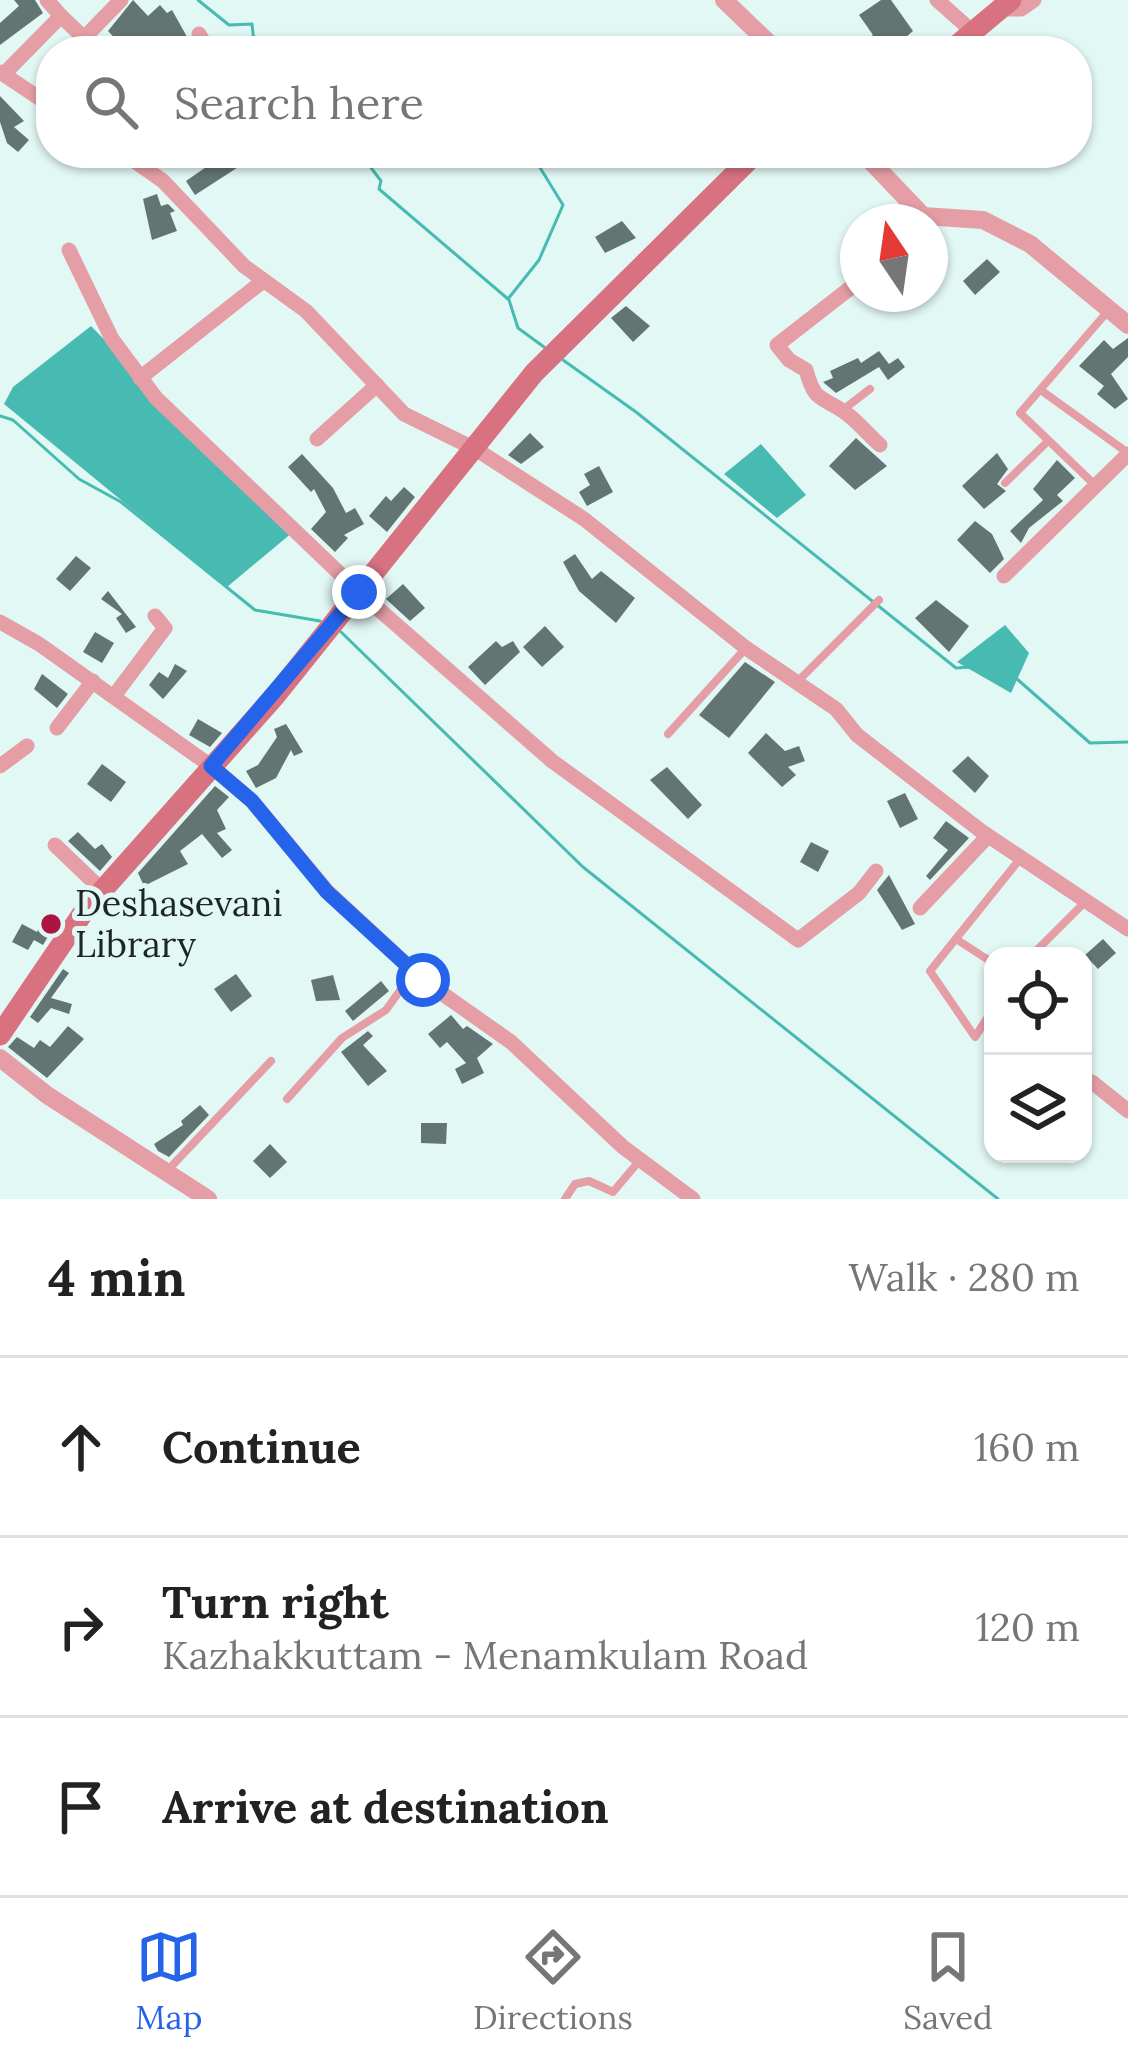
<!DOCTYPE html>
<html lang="en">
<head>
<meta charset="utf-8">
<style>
  body { margin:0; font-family:Lora,serif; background:#f6f6f6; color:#222 }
  .controls { position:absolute; right:36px; bottom:36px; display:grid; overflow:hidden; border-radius:24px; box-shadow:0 3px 9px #0004 }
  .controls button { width:108px; height:108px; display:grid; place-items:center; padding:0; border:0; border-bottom:3px solid #e0e0e0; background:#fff; color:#222; font:60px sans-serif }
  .compass { position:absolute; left:840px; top:204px; width:108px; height:108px; border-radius:50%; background:#fff; box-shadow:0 3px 9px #0004; rotate:347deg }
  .stop { position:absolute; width:36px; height:36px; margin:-27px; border:9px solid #2563eb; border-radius:50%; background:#fff }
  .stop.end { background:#2563eb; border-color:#fff; box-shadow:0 3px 12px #0008 }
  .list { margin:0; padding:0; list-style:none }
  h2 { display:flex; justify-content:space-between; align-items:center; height:156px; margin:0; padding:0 48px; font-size:51px }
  h2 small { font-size:39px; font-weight:400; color:#767676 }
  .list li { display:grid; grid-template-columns:78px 1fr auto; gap:36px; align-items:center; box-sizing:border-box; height:180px; padding:0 48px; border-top:3px solid #e0e0e0 }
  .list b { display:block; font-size:45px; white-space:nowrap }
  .list p { margin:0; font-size:39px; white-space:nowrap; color:#767676 }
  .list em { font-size:39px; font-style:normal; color:#767676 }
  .icon { flex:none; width:66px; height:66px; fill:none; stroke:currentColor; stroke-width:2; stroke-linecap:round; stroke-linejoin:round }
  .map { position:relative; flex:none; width:1128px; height:1199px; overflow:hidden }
  .search { position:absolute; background:#fff; box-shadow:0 3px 9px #0004; left:36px; right:36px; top:36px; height:132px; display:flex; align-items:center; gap:30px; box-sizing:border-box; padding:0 42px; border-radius:48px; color:#767676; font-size:45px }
  .sheet { height:696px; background:#fff }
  nav { display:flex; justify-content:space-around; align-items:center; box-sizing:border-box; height:168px; border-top:3px solid #e0e0e0; background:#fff; font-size:33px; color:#767676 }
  nav a { display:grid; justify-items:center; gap:6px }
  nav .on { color:#2563eb }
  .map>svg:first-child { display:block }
  .water { fill:#47bab1 }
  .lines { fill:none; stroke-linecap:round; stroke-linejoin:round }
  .stream { stroke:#47bab1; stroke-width:3 }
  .building { fill:#627573 }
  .service { stroke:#e59ea6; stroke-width:8 }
  .minor { stroke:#e59ea6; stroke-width:15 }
  .tertiary { stroke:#e59ea6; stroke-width:18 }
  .secondary { stroke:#d87281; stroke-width:21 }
  .route { stroke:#2563eb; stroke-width:15 }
  .poi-dot { fill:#aa1542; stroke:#e2f8f5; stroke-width:4.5 }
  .labels { text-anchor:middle; stroke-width:10; stroke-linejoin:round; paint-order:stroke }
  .poi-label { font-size:36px; fill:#1e2625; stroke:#e2f8f5; text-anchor:start }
</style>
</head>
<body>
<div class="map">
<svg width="1128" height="1199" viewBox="0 0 1128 1199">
  <rect width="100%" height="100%" fill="#e2f8f5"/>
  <g class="water">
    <polygon points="91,326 293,532 227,587 4,404 13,387"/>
    <polygon points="761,444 806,495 777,518 724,474"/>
    <polygon points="1005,625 1029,653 1011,693 957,662"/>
  </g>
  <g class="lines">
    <g class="stream">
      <polyline points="198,0 229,25 252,24 255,51"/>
      <polyline points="360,153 381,181 379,189 508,299 539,260 563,205 531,153"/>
      <polyline points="509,300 518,328 544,347"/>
      <polyline points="563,360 636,412 956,668 971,667"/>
      <polyline points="0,416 13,420 79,479 121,502 255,610 320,621"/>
      <polyline points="341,632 583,867 998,1199"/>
      <polyline points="1017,679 1090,743 1128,742"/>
    </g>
  </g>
  <g class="building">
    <polygon points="14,0 35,0 43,13 0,45 0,23 19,6"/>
    <polygon points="133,0 148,16 160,5 167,13 172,10 191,44 181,51 127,51 108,31"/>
    <polygon points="881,0 891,0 913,31 890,51 850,51 873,35 859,15"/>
    <polygon points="0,96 24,121 14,127 29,140 18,152 7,143 0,122"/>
    <polygon points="200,153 235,153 243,164 195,195 186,181 209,165"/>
    <polygon points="157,194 161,206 168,204 175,211 170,213 177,231 152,240 143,199"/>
    <polygon points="622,221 636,238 605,253 595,237"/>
    <polygon points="987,259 1000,272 975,295 963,281"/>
    <polygon points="626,306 650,326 633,342 611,318"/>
    <polygon points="1128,338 1128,357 1111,374 1128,399 1115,409 1097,394 1104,386 1079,366 1104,340 1113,349"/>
    <polygon points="879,351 889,364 898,358 905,367 888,380 879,367 836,393 823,382 833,378 830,371 858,358 861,363"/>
    <polygon points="530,433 544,447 521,464 508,455"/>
    <polygon points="856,438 887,466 855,490 829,466"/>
    <polygon points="997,453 1008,469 997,484 1006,491 984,509 962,486"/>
    <polygon points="302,454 333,488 346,513 355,508 364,524 344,535 348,538 335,552 311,529 326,512 314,489 311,492 288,467"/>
    <polygon points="1057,460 1075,478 1057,495 1063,501 1029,528 1021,543 1010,531 1043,500 1033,489"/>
    <polygon points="599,466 613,492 587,506 579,492 590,485 584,474"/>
    <polygon points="404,487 415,497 387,532 369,516 386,496 391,501"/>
    <polygon points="975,521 992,534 1004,559 990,573 957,540"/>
    <polygon points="575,554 592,579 601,571 635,598 616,623 579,591 563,562"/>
    <polygon points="76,556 91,568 70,591 56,579"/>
    <polygon points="403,584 425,608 410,621 386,599"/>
    <polygon points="108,591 136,627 126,633 116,618 122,614 101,599"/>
    <polygon points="936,600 969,626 949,652 915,618"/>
    <polygon points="545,626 564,647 542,667 523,647"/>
    <polygon points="95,632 114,643 102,663 83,652"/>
    <polygon points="496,641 502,647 513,641 520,652 485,685 468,667"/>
    <polygon points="745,662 775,682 729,738 699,715"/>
    <polygon points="175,664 187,671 163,699 149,685 159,672 168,678"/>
    <polygon points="42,674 68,694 57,708 34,689"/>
    <polygon points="198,719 222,733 210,747 189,735"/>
    <polygon points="286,724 303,752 294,756 291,750 276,778 256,788 246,771 258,765 277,737 274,729"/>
    <polygon points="766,733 785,751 799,746 805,761 788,767 796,775 782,787 748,753"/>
    <polygon points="968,756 989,776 975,793 952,771"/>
    <polygon points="102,764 126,782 111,802 87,784"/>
    <polygon points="667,767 702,805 688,819 650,780"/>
    <polygon points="215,786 229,797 217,810 226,829 217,833 232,850 222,858 202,834 180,851 188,864 144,886 138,873"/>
    <polygon points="905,793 918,819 900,828 887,801"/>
    <polygon points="946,821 969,838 930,880 926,876 948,850 933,838"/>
    <polygon points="78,832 95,849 102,844 112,857 100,871 68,841"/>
    <polygon points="811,842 829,851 818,872 800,862"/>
    <polygon points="889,875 915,924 902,930 877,890"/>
    <polygon points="22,924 37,932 41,924 52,930 43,945 34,940 28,950 12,942"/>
    <polygon points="1103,939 1116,953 1098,969 1085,955"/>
    <polygon points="63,969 69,973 51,998 72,1004 69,1014 51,1008 38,1023 30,1017"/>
    <polygon points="236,974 252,996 231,1012 214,989"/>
    <polygon points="333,975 340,1000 316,1001 311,980"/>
    <polygon points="381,981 389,991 353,1021 345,1011"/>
    <polygon points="451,1015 463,1029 467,1026 493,1044 477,1058 484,1073 462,1084 455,1069 466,1063 447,1042 440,1048 428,1034"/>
    <polygon points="68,1026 84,1039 47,1078 8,1047 17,1037 34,1048 40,1040 50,1047"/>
    <polygon points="368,1031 373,1036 363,1045 387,1071 368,1086 341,1052"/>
    <polygon points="200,1105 209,1115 169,1157 158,1151 154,1144 183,1125 181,1121"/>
    <polygon points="421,1123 447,1123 446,1144 421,1143"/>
    <polygon points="270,1144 287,1162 270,1178 253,1161"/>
  </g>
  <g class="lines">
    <g class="service">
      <polyline points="1042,391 1128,453"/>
      <polyline points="844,409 870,389"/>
      <polyline points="1005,483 1046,443"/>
      <polyline points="1096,486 1020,413 1108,311"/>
      <polyline points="799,680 879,600"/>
      <polyline points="668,734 745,649"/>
      <polyline points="956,939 993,963"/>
      <polyline points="1031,956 1085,902"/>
      <polyline points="993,1009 975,1037 930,971 1019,860"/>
      <polyline points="287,1099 342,1038 386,1010 414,971"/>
      <polyline points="167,1171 271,1061"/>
      <polyline points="565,1199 575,1184 589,1181 613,1192 640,1160"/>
    </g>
    <g class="minor">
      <polyline points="937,0 973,32"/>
      <polyline points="999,9 1021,9 1034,0"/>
      <polyline points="61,16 84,38 121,0"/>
      <polyline points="199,34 209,51"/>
      <polyline points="0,72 51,106"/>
      <polyline points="4,74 61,16 47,0"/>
      <polyline points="123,153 163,181 244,266 306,311 404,414 477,450 584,519 746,648 836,709 857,735 981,831 1128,929"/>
      <polyline points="69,250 112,339 156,398 359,592 552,761 798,940 859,893 876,871"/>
      <path d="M 858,282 L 777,345 L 789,360 L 806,370 C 815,402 819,395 843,411 C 856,419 868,435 880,445"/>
      <polyline points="140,378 263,281"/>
      <polyline points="317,439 377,385"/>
      <polyline points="1004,576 1128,454"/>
      <polyline points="0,622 39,644 211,766 252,801 327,891 423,980 511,1042 623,1147 693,1199"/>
      <polyline points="114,696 165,628 155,616"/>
      <polyline points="57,728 93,681"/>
      <polyline points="0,766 27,746"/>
      <polyline points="55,845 102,890"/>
      <polyline points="920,908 988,836"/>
      <polyline points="1092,1082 1128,1111"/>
    </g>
    <g class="tertiary">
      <polyline points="724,0 777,51"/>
      <polyline points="863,153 923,216 983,220 1030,244 1128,325"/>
      <polyline points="0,1058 47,1095 208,1199"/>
    </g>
    <g class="secondary">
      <polyline points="950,51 1011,0"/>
      <polyline points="0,1035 85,910 275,696 534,373 756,153"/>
    </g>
  </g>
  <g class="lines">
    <polyline class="route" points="359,592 211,766 252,801 327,892 423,980"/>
  </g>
  <circle class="poi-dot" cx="51" cy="924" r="12"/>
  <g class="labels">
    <g class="poi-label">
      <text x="75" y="916">Deshasevani<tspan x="75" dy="41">Library</tspan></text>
    </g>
  </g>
</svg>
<div class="controls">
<button><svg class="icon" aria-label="locate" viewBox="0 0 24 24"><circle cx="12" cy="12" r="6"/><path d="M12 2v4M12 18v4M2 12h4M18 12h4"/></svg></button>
<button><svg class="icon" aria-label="layers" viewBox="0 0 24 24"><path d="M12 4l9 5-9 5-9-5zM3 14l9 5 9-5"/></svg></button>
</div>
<svg class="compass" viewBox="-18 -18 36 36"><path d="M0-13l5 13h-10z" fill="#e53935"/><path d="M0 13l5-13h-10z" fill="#767676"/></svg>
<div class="stop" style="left:423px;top:980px"></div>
<div class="stop end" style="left:359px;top:592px"></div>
<div class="search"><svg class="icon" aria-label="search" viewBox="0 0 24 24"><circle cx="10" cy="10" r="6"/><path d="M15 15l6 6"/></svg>Search here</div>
</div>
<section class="sheet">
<h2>4 min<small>Walk · 280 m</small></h2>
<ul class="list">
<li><svg class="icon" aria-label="ahead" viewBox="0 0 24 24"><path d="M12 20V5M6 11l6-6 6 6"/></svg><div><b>Continue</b></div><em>160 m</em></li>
<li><svg class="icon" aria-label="right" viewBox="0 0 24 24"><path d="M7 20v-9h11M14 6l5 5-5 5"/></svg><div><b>Turn right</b><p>Kazhakkuttam - Menamkulam Road</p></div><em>120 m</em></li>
<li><svg class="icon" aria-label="arrive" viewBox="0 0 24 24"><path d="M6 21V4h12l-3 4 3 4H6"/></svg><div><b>Arrive at destination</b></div></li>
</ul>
</section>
<nav>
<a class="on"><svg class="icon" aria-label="map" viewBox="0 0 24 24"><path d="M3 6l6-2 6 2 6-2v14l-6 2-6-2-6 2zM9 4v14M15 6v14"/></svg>Map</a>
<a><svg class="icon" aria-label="directions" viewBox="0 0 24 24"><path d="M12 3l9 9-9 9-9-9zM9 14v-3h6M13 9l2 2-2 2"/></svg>Directions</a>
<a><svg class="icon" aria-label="saved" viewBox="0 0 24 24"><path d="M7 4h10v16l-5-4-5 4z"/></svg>Saved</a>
</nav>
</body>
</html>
